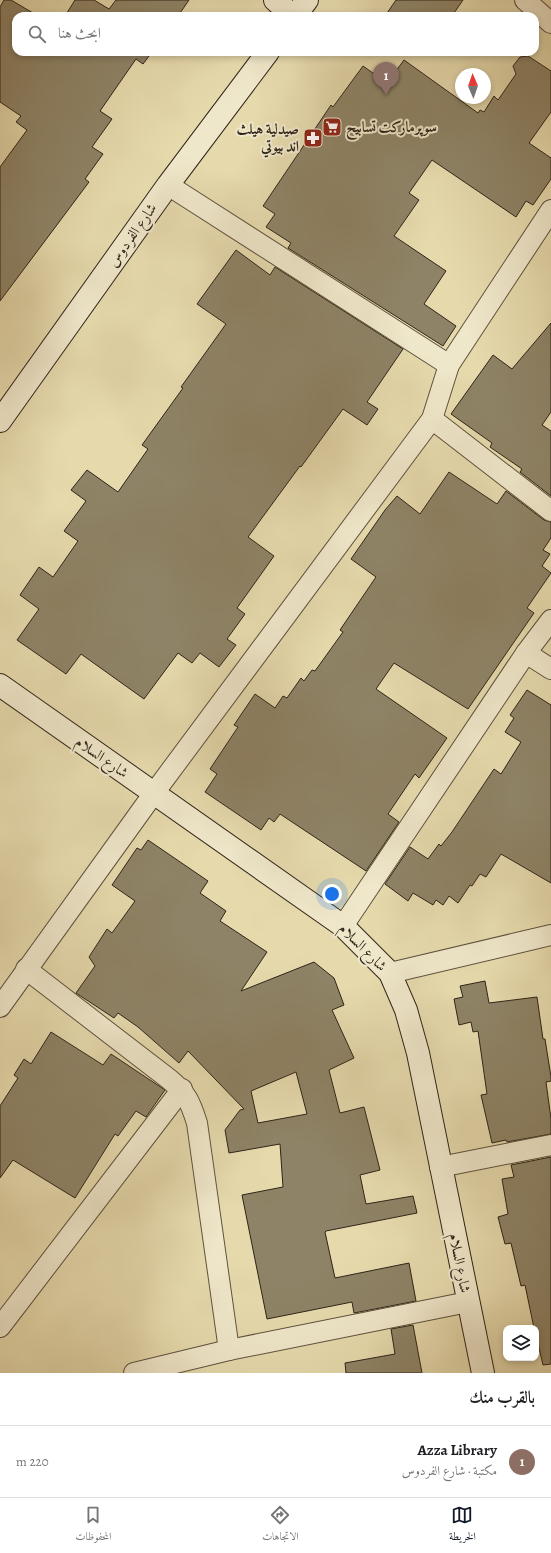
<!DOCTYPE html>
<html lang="ar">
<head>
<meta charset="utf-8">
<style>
  body { margin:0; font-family:Alegreya,Amiri,serif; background:#f6f6f6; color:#202124; direction:rtl }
  .controls { position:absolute; right:12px; bottom:12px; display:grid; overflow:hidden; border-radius:8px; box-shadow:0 2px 6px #0003 }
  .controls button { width:36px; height:36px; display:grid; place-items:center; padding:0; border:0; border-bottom:1px solid #e0e0e0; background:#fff; color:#202124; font:20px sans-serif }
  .compass { position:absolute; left:455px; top:68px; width:36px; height:36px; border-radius:50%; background:#fff; box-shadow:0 2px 6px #0003; rotate:358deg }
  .you { position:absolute; left:332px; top:894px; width:14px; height:14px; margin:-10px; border:3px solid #fff; border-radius:50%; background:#1a73e8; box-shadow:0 0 0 6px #1a73e833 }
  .badge { display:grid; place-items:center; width:26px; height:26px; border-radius:50%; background:#111827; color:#fff; font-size:13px; font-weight:700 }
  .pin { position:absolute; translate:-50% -33px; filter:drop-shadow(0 1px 2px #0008) }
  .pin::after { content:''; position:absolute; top:21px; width:14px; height:12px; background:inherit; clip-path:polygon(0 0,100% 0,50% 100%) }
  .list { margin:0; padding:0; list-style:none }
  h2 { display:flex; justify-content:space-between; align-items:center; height:52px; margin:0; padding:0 16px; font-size:17px }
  h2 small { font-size:13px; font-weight:400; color:#757577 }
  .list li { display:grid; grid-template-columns:26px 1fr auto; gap:12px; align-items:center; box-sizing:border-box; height:72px; padding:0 16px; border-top:1px solid #e0e0e0 }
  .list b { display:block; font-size:15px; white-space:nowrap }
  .list p { margin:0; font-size:13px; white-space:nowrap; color:#757577 }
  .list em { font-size:13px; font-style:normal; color:#757577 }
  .icon { flex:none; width:22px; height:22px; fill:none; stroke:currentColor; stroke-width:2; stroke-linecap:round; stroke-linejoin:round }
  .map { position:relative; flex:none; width:551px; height:1373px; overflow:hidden; direction:ltr }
  .search { position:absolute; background:#fff; box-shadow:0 2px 6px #0003; left:12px; right:12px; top:12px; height:44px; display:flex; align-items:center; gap:10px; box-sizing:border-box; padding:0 14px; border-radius:12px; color:#757577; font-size:15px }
  .sheet { height:124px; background:#fff }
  nav { display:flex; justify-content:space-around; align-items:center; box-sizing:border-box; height:56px; border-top:1px solid #e0e0e0; background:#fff; font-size:11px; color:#757577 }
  nav a { display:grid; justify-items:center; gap:2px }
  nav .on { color:#111827 }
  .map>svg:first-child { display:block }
  .building { fill:#8e8366; stroke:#2f2419; fill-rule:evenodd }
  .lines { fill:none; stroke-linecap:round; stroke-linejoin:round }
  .street-casing { stroke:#5d523e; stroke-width:22 }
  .secondary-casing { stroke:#2f2419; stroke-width:24 }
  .street { stroke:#efe7ca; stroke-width:20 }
  .secondary { stroke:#efe7ca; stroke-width:22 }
  .labels { text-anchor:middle; stroke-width:4; stroke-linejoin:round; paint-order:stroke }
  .poi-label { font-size:15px; font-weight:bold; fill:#2f2419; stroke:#efe7ca; text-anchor:start }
  .street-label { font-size:15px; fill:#2f2419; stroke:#efe7ca }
</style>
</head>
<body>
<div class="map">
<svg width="551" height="1373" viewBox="0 0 551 1373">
  <rect width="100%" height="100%" fill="#e6daad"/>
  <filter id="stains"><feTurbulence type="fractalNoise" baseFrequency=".005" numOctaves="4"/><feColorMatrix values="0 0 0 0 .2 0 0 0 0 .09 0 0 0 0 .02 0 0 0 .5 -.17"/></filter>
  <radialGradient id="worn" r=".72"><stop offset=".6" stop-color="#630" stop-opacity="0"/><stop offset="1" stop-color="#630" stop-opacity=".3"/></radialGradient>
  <g class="building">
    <polygon points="4,0 11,0 38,16 16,16 16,52 152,52 143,64 136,59 100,111 112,119 92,147 103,154 85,179 89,182 0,301 0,167 27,130 16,122 21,116 0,102 0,7"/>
    <polygon points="75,0 94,0 109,9 116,0 189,0 178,16 65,16"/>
    <polygon points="396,0 463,0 452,16 385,16"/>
    <polygon points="528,56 551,71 551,112 529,143 551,158 551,179 533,205 526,201 516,217 432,160 409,193 419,200 394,236 446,271 424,304 456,326 443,346 288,248 291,243 266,227 275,214 263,206 331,105 333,107 363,66 387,83 404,60 478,113 480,110 484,112 494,96 498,100 516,74 513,66 520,57"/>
    <polygon points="236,250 270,275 275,267 403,349 367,402 378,409 367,425 343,409 301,467 300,466 248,537 274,556 237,608 245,614 227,639 236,645 219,667 200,653 192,663 178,653 144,699 81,654 66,674 17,640 39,609 20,595 39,567 53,577 78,541 64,531 86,501 71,490 87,470 118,492 148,449 142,445 183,388 181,387 226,324 197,304"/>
    <polygon points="551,323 551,412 542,425 551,431 551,496 520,472 522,469 490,447 492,443 451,414 493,355 512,369"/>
    <polygon points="449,472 497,504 506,491 544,520 551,522 551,538 543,550 550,554 542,566 551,573 527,608 534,613 468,709 394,663 376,689 447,738 419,778 415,774 388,814 399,822 366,871 280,814 274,822 269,818 261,830 205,792 217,774 210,769 238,727 234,725 255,694 275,708 283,696 287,698 301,678 304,681 312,670 315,671 343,632 340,630 376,577 351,559 385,510 397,496 420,514"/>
    <polygon points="527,690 551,705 551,883 501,854 486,877 480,874 472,886 470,885 458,903 449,896 443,905 436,900 433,905 413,893 408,901 385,884 410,847 428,859 439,844 441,846 452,832 494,769 501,774 521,742 505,732 514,718 510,715"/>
    <path d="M 148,840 L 208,881 L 200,893 L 226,911 L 220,921 L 267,952 L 241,991 L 314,962 L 334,978 L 344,1005 L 332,1010 L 354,1058 L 329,1070 L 340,1113 L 364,1107 L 380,1170 L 360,1175 L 366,1204 L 413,1196 L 417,1213 L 326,1231 L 325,1232 L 335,1278 L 409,1263 L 416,1301 L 354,1313 L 352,1302 L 267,1319 L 242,1195 L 283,1187 L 280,1144 L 229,1153 L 225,1130 L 240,1110 L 244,1109 L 188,1051 L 179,1063 L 138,1027 L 118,1013 L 114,1018 L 76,993 L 95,966 L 89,957 L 107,929 L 112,933 L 135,901 L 112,885 L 137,848 L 141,850 ZM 296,1072 L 307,1114 L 258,1123 L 251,1091 Z"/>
    <polygon points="485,981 489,1003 537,997 543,1039 545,1039 551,1077 551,1081 546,1082 551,1119 551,1134 507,1142 506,1140 492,1143 481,1095 487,1094 478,1031 473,1032 471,1022 459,1025 454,999 463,997 460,986"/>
    <polygon points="51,1032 103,1065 111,1054 165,1090 146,1117 136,1111 118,1136 115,1134 75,1198 13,1160 0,1178 0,1106 18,1078 14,1075 24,1059 31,1064"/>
    <polygon points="551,1157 551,1364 543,1365 536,1335 536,1328 534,1328 525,1285 521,1286 511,1243 505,1244 498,1217 508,1214 502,1179 514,1177 511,1165"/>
    <polygon points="413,1325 422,1373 346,1373 345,1363 395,1354 391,1329"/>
  </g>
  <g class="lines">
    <defs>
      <g id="street">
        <polyline points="525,0 551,23"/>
        <polyline points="168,185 449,365"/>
        <polyline points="432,419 551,511"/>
        <polyline points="526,653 551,669"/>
        <polyline points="343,926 526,653 551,620"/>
        <path d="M 26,969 L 169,1079 C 187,1094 190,1101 197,1123 L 229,1350"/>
        <polyline points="390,973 551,935"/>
        <polyline points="0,1007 154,793 432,419 449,365 551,210"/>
        <polyline points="440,1167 551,1145"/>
        <polyline points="0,1327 182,1089"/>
        <polyline points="134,1373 229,1350 468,1302"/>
      </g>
      <g id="secondary">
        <polyline points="275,0 293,16"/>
        <polyline points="295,16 307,0"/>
        <polyline points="0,421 168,185 268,52"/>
        <polyline points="0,685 343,926 390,973 406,1010 418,1053 483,1373"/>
      </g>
    </defs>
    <use href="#street" class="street-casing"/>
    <use href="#secondary" class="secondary-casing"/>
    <use href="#street" class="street"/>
    <use href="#secondary" class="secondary"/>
  </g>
  <defs>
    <symbol id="supermarket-square" viewBox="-11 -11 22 22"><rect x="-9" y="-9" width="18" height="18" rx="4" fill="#8f2418" stroke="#efe7ca"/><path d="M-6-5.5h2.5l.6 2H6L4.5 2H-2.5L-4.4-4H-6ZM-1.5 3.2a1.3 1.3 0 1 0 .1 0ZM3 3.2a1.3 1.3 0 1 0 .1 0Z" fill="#fff"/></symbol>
    <symbol id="pharmacy-square" viewBox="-11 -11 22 22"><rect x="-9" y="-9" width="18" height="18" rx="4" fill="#8f2418" stroke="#efe7ca"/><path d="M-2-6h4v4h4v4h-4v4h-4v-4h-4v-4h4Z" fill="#fff"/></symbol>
  </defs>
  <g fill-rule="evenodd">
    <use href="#supermarket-square" x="321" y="116" width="22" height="22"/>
    <use href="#pharmacy-square" x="302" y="127" width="22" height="22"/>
  </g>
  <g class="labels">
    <g class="poi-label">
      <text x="346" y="132">سوپرمارکت تسابيح</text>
      <text x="299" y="134" text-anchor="end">صيدلية هيلث<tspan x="299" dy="17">اند بيوتي</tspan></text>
    </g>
    <g class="street-label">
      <text transform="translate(132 235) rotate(-55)" y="5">شارع الفردوس</text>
      <text transform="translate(102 757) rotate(35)" y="5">شارع السلام</text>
      <text transform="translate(363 947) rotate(45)" y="5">شارع السلام</text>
      <text transform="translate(460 1263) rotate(79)" y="5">شارع السلام</text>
    </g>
  </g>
  <rect width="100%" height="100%" filter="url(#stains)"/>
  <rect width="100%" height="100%" fill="url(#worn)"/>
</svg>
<div class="controls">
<button><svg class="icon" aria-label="layers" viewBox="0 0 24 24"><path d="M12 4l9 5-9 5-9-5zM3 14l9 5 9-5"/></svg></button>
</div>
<svg class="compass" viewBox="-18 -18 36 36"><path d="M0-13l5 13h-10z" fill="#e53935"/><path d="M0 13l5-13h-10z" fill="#757577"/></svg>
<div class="you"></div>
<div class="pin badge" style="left:386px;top:95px;background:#8d6e63">1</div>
<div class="search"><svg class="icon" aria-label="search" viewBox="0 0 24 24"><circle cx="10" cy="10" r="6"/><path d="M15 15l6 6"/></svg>ابحث هنا</div>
</div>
<section class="sheet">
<h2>بالقرب منك<small></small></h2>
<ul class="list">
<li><span class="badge" style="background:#8d6e63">1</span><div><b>Azza Library</b><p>مكتبة · شارع الفردوس</p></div><em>220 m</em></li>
</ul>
</section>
<nav>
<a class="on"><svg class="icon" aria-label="map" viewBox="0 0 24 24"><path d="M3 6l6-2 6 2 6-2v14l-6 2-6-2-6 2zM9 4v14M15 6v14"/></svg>الخريطة</a>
<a><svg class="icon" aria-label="directions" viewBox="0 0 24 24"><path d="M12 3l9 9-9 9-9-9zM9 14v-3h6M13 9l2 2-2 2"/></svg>الاتجاهات</a>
<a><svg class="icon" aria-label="saved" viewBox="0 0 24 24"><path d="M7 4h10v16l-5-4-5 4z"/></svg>المحفوظات</a>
</nav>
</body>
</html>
